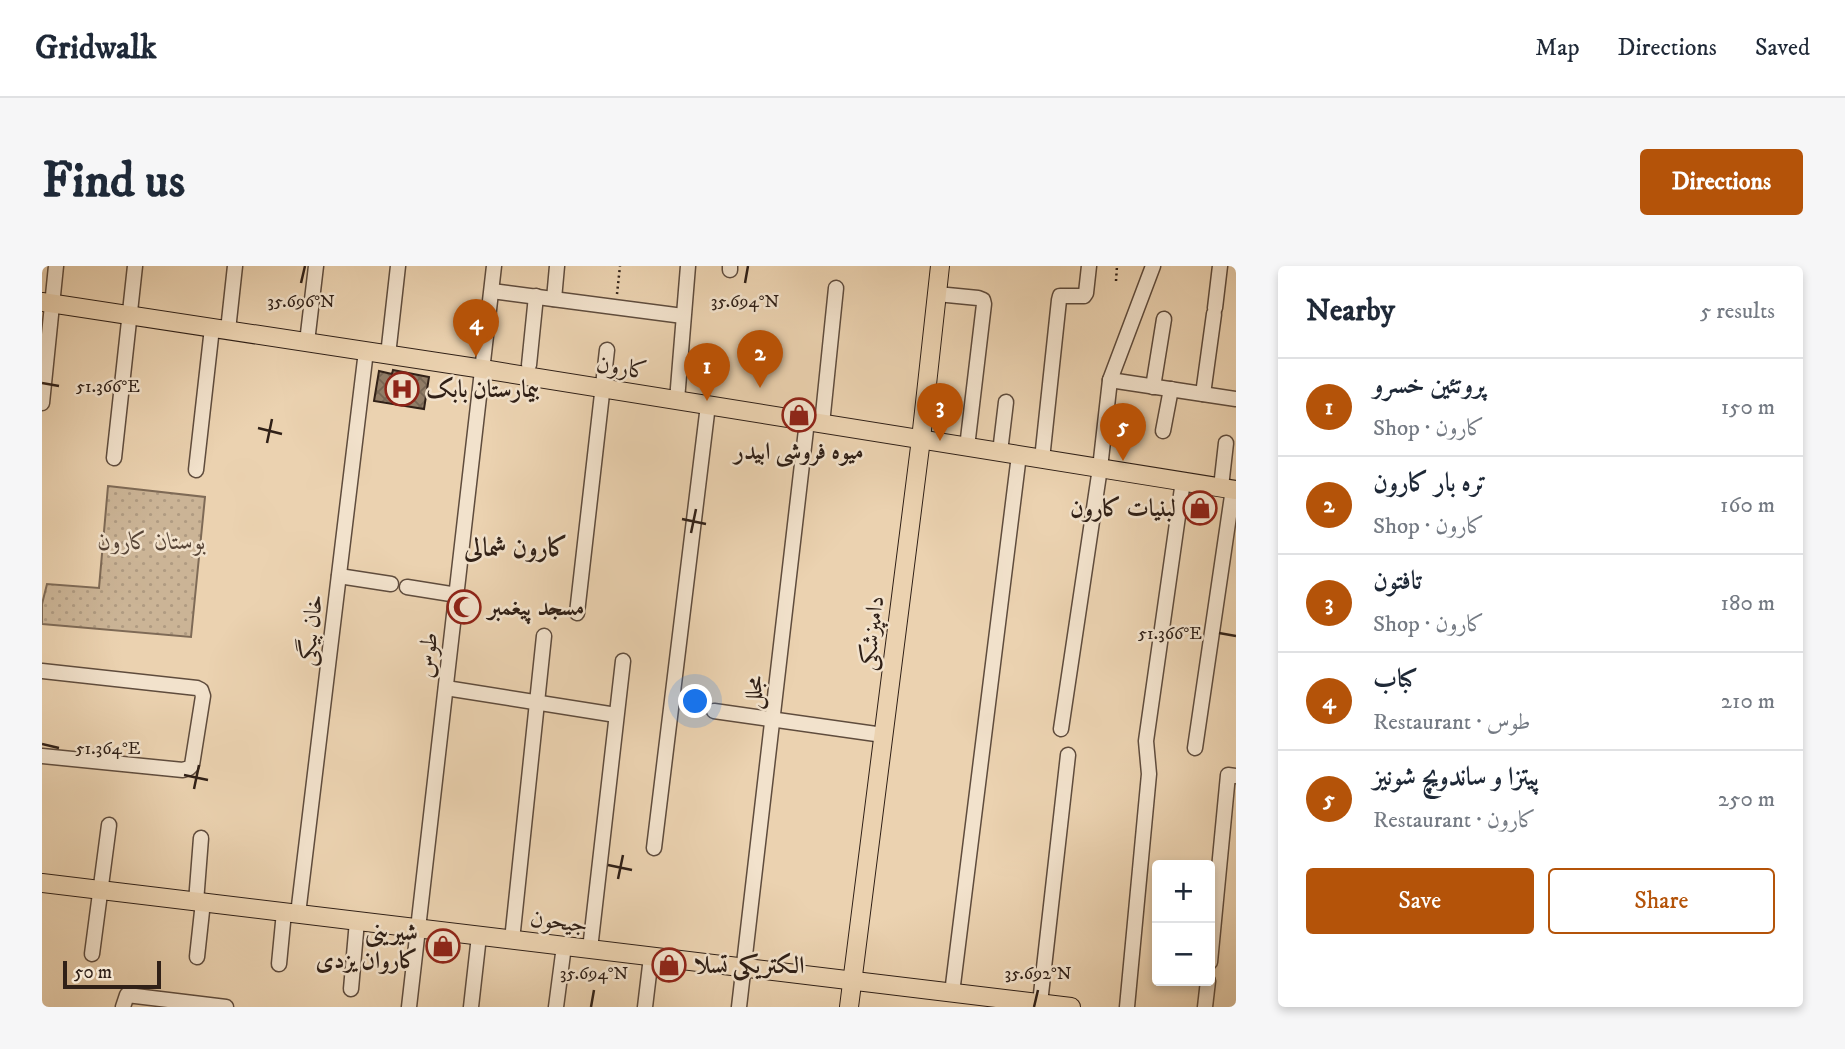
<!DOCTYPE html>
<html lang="en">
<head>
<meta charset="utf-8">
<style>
  body { margin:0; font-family:"IM FELL DW Pica",Amiri,serif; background:#f6f6f7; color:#1f2937 }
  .controls { position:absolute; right:21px; bottom:21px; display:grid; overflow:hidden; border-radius:7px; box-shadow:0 4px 10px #0003 }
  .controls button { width:63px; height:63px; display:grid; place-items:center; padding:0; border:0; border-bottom:2px solid #e0e1e3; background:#fff; color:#1f2937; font:35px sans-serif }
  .scale { position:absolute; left:21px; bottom:18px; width:98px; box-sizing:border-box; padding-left:7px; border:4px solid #302017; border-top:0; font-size:19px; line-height:24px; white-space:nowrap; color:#302017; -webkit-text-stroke:5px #f2e2cc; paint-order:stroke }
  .you { position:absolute; left:654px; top:436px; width:24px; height:24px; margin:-18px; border:5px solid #fff; border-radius:50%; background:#1a73e8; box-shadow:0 0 0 10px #1a73e833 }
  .badge { display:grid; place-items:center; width:46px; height:46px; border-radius:50%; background:#b45309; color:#fff; font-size:23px; font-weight:700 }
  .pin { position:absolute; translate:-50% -58px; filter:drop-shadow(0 2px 4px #0008) }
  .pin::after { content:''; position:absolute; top:37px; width:24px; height:21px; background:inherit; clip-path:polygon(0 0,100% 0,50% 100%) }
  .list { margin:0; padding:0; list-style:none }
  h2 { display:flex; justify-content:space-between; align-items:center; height:91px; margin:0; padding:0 28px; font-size:30px }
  h2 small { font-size:23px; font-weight:400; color:#747a83 }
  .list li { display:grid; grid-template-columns:46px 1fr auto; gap:21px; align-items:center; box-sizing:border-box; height:98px; padding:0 28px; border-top:2px solid #e0e1e3 }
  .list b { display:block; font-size:26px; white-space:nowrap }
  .list p { margin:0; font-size:23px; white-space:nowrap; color:#747a83 }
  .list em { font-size:23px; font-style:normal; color:#747a83 }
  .actions { display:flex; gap:14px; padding:21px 28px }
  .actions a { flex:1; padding:16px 0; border:2px solid #b45309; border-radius:7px; text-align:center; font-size:24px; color:#b45309 }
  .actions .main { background:#b45309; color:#fff }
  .map { position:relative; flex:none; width:1194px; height:741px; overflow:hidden; border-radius:7px }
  header { display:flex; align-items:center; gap:42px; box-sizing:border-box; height:98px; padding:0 35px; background:#fff; border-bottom:2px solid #e0e1e3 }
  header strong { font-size:33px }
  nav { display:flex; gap:38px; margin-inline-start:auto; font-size:24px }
  .intro { display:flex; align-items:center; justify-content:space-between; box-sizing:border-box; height:168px; padding:0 42px }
  h1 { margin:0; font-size:49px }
  .button { padding:18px 32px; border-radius:7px; background:#b45309; color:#fff; font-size:24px; font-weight:700 }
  main { display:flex; gap:42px; padding:0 42px }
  aside { flex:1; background:#fff; border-radius:7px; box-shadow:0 4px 10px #0003 }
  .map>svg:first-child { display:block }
  .grass { fill:url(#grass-dots); stroke:#7e6a56; stroke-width:2 }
  .building { fill:url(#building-cross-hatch); stroke:#302017; stroke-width:2 }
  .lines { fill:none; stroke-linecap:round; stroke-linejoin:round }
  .minor-casing { stroke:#5f4c3d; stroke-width:17 }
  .major-casing { stroke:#302017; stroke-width:20 }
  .path { stroke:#302017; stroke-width:2.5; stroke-dasharray:2 3.5; stroke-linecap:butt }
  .minor { stroke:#f2e2cc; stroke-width:14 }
  .major { stroke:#ebd2b0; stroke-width:18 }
  .ticks { fill:none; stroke:#302017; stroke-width:2.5 }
  .labels { text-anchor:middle; stroke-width:5; stroke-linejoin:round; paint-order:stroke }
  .street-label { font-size:24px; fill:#302017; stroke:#f2e2cc }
  .poi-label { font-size:24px; font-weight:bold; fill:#302017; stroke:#f2e2cc; text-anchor:start }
  .park-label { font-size:24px; font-style:italic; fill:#574537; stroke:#f2e2cc }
  .neighbourhood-label { font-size:26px; font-weight:bold; fill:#302017; stroke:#f2e2cc }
  .ticks-label { font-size:18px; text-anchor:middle; fill:#302017; stroke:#f2e2cc; stroke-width:5; stroke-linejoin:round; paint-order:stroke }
</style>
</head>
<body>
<header>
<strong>Gridwalk</strong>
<nav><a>Map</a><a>Directions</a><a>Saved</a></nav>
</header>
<div class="intro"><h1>Find us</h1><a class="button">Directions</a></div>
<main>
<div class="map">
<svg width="1194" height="741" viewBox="0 0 1194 741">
  <defs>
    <pattern id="grass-dots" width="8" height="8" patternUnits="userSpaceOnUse" patternTransform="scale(1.75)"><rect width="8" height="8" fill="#cbb496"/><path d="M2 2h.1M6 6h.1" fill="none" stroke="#af9a81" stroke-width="1.8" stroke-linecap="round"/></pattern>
    <pattern id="building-cross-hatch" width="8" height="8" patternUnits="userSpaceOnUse" patternTransform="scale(1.75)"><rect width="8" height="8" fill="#917d67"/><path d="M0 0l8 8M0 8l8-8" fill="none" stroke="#776654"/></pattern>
  </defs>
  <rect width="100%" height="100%" fill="#ebd2b0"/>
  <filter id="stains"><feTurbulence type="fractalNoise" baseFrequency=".00286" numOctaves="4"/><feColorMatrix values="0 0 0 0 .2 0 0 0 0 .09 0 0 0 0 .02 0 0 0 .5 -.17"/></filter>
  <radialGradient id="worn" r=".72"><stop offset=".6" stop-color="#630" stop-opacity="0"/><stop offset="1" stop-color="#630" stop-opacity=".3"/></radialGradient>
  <polygon class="grass" points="66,220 163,231 149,371 0,358 0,338 5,318 57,322"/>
  <polygon class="building" points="351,104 387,111 382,143 332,135 337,105 350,108"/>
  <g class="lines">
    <defs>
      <g id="minor">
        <polyline points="688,4 688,0"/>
        <polyline points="450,25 641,50"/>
        <polyline points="895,28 936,32 941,34 942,38 925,181"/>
        <polyline points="512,33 515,0"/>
        <polyline points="1173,42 1178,0"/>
        <polyline points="186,64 193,0"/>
        <polyline points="265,76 274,0"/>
        <polyline points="346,89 356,0"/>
        <polyline points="487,99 494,30"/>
        <polyline points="1068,114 1194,133"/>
        <polyline points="1111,121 1122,53"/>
        <polyline points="1161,128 1172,48"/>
        <polyline points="635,134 646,0"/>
        <polyline points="0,137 14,0"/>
        <polyline points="780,158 794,22"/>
        <polyline points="1121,165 1129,123"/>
        <polyline points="958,186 964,136"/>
        <polyline points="72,192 93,0"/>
        <polyline points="1000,193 1017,34 1018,30 1042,30 1044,27 1047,0"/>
        <polyline points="154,204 170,62"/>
        <polyline points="1179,221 1184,177"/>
        <polyline points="297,310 349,318"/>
        <polyline points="365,321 415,329"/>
        <polyline points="535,347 565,84"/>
        <polyline points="0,405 155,422 159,424 161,430 150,499 147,502 141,504 0,490"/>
        <polyline points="404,422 574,449"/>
        <polyline points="672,445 841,469"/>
        <polyline points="1019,463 1058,202 1068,114 1111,0"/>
        <polyline points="1153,482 1191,223"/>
        <polyline points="612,582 666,139"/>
        <polyline points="154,636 159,572"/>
        <polyline points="256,648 324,85"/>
        <polyline points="470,674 502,370"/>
        <polyline points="548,683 581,395"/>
        <polyline points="50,688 67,559"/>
        <polyline points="155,691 161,636"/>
        <polyline points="1168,696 1186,509 1194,510"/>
        <polyline points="237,698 242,646"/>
        <polyline points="309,723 315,655"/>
        <polyline points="910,727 977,189"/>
        <polyline points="998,737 1026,489"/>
        <polyline points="81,741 85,729 184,741"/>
        <polyline points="367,741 452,0"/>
        <polyline points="429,741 437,670"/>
        <polyline points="514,741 522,680"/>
        <polyline points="603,741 609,691"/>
        <polyline points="697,741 765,155"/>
        <polyline points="1085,741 1107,508 1104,475 1141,215"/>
        <polyline points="1163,741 1166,715"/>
      </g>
      <g id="major">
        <polyline points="0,36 441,103 1194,224"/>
        <polyline points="0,617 1029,741"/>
        <polyline points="807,741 879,173 898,0"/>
      </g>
    </defs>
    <use href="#minor" class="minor-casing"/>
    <use href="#major" class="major-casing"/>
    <g class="path">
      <polyline points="1074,15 1075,0"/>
      <polyline points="575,28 578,0"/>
    </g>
    <use href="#minor" class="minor"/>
    <use href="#major" class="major"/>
  </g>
  <path class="ticks" d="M 259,17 L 263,0M 703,17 L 706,0M 0,117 L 17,120M 216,162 L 240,168M 225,177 L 230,153M 640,253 L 664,258M 649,267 L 654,243M 1177,367 L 1194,370M 0,478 L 17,482M 142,509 L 166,514M 152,523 L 157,499M 566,599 L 590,604M 576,613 L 581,589M 549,741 L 552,724M 992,741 L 996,724"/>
  <defs>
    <symbol id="hospital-ring" viewBox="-11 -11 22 22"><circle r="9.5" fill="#f2e2cc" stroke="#8f2418" stroke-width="1.5"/><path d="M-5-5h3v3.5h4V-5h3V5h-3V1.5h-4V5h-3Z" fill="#8f2418"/></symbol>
    <symbol id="shop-ring" viewBox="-11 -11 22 22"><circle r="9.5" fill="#f2e2cc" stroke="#8f2418" stroke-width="1.5"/><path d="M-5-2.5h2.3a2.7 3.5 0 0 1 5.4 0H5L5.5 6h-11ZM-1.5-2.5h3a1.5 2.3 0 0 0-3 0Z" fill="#8f2418"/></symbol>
    <symbol id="mosque-ring" viewBox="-11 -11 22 22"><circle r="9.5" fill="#f2e2cc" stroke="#8f2418" stroke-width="1.5"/><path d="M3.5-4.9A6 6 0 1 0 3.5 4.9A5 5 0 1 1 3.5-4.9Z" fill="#8f2418"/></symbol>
  </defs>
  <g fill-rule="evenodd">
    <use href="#hospital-ring" x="341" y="104" width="38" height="38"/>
    <use href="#shop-ring" x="738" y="130" width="38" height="38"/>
    <use href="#shop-ring" x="1139" y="223" width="38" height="38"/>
    <use href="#mosque-ring" x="403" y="322" width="38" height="38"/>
    <use href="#shop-ring" x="382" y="661" width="38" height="38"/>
    <use href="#shop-ring" x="608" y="680" width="38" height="38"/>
  </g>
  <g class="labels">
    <g class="street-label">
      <text transform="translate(580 101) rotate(9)" y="8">کارون</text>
      <text transform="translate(268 364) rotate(-83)" y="8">خان بیگی</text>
      <text transform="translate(829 367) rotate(-83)" y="8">دامپزشکی</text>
      <text transform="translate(385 389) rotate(-83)" y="8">طوس</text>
      <text transform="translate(711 426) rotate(-83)" y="8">مجلل</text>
      <text transform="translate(517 655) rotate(7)" y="8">جیحون</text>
    </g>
    <g class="poi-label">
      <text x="384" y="131">بیمارستان بابک</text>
      <text x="757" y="193" text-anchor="middle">میوه فروشی ابیدر</text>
      <text x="1134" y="250" text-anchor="end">لبنیات کارون</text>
      <text x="446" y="349">مسجد پیغمبر</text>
      <text x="376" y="674" text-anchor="end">شیرینی<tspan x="376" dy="28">کاروان یزدی</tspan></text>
      <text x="652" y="707">الکتریکی تسلا</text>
    </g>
    <g class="park-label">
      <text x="110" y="283">بوستان کارون</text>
    </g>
    <g class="neighbourhood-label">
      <text x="474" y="290">کارون شمالی</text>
    </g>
  </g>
  <g class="ticks-label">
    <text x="259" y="41">35.696°N</text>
    <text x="703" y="41">35.694°N</text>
    <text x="66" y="126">51.366°E</text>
    <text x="1128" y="373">51.366°E</text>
    <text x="66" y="488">51.364°E</text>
    <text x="552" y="713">35.694°N</text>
    <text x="996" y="713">35.692°N</text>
  </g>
  <rect width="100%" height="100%" filter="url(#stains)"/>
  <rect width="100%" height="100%" fill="url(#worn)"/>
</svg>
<div class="controls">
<button>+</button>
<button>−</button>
</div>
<div class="scale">50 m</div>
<div class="you"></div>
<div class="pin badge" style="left:665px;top:135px">1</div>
<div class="pin badge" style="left:718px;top:122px">2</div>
<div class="pin badge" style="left:898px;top:175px">3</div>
<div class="pin badge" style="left:434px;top:91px">4</div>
<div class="pin badge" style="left:1081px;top:195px">5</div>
</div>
<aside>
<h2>Nearby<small>5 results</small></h2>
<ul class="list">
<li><span class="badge">1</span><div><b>پروتئین خسرو</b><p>Shop · کارون</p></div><em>150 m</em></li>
<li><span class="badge">2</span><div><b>تره بار کارون</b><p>Shop · کارون</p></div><em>160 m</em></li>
<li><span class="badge">3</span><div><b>تافتون</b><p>Shop · کارون</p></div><em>180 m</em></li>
<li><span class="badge">4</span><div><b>کباب</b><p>Restaurant · طوس</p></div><em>210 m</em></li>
<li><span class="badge">5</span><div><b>پیتزا و ساندویچ شونیز</b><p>Restaurant · کارون</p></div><em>250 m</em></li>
</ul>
<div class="actions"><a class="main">Save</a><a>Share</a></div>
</aside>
</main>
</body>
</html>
